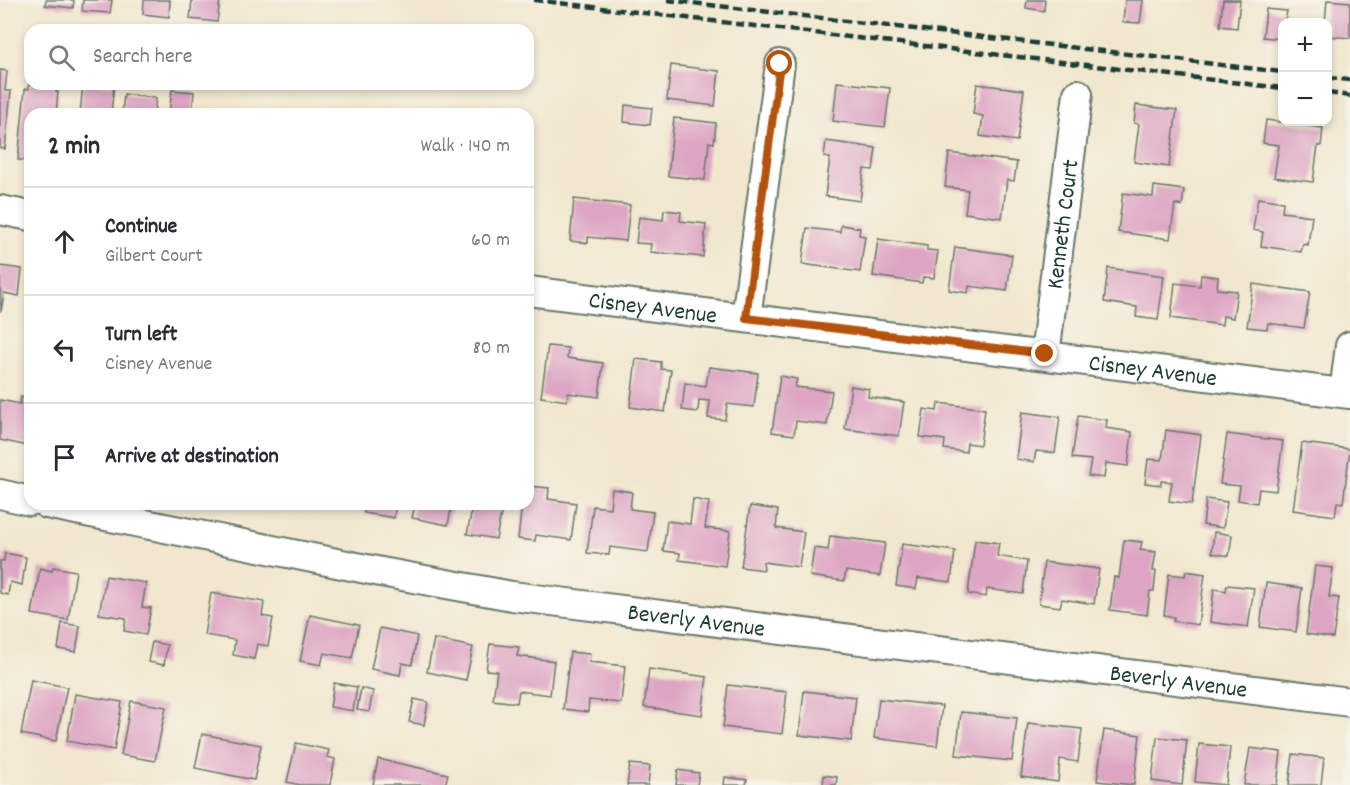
<!DOCTYPE html>
<html lang="en">
<head>
<meta charset="utf-8">
<style>
  body { margin:0; font-family:Dekko,sans-serif; background:#f2f2f3; color:#2b2b33 }
  .controls { position:absolute; right:18px; top:18px; display:grid; overflow:hidden; border-radius:12px; box-shadow:0 3px 9px #0003 }
  .controls button { width:54px; height:54px; display:grid; place-items:center; padding:0; border:0; border-bottom:2px solid #e1e1e2; background:#fff; color:#2b2b33; font:30px sans-serif }
  .stop { position:absolute; width:18px; height:18px; margin:-14px; border:4px solid #b45309; border-radius:50%; background:#fff }
  .stop.end { background:#b45309; border-color:#fff; box-shadow:0 2px 6px #0008 }
  .list { margin:0; padding:0; list-style:none }
  h2 { display:flex; justify-content:space-between; align-items:center; height:78px; margin:0; padding:0 24px; font-size:26px }
  h2 small { font-size:20px; font-weight:400; color:#7c7c81 }
  .list li { display:grid; grid-template-columns:39px 1fr auto; gap:18px; align-items:center; box-sizing:border-box; height:108px; padding:0 24px; border-top:2px solid #e1e1e2 }
  .list b { display:block; font-size:22px; white-space:nowrap }
  .list p { margin:0; font-size:20px; white-space:nowrap; color:#7c7c81 }
  .list em { font-size:20px; font-style:normal; color:#7c7c81 }
  .icon { flex:none; width:33px; height:33px; fill:none; stroke:currentColor; stroke-width:2; stroke-linecap:round; stroke-linejoin:round }
  .map { position:relative; flex:none; width:1350px; height:785px; overflow:hidden }
  .search { position:absolute; background:#fff; box-shadow:0 3px 9px #0003; left:24px; top:24px; width:510px; height:66px; display:flex; align-items:center; gap:15px; box-sizing:border-box; padding:0 21px; border-radius:18px; color:#7c7c81; font-size:22px }
  .panel { position:absolute; background:#fff; box-shadow:0 3px 9px #0003; left:24px; top:108px; width:510px; height:402px; border-radius:18px }
  .map>svg:first-child { display:block }
  .building { fill:#dda4c3 }
  .lines { fill:none; stroke-linecap:round; stroke-linejoin:round }
  .minor-casing { stroke:#68786a; stroke-width:32 }
  .minor { stroke:#fff; stroke-width:28 }
  .rail { stroke:#1f3d34; stroke-width:4.5; stroke-dasharray:9 4.5; stroke-linecap:butt }
  .route { stroke:#b45309; stroke-width:8 }
  .labels { text-anchor:middle; stroke-width:4.5; stroke-linejoin:round; paint-order:stroke }
  .street-label { font-size:24px; fill:#1f3d34; stroke:#f7f3e8 }
</style>
</head>
<body>
<div class="map">
<svg width="1350" height="785" viewBox="0 0 1350 785">
  <rect width="100%" height="100%" fill="#f7f3e8"/>
  <filter id="ink" filterUnits="userSpaceOnUse"><feTurbulence type="fractalNoise" baseFrequency=".0167" numOctaves="2"/><feDisplacementMap in="SourceGraphic" scale="12" xChannelSelector="R" yChannelSelector="G"/><feConvolveMatrix kernelMatrix="1 2 1 2 8 2 1 2 1" color-interpolation-filters="sRGB"/></filter>
  <filter id="wash" filterUnits="userSpaceOnUse"><feTurbulence type="fractalNoise" baseFrequency=".008" numOctaves="4" result="noise"/><feDisplacementMap in="SourceGraphic" scale="24" xChannelSelector="R" yChannelSelector="G"/><feGaussianBlur stdDeviation="1.35" result="paint"/><feColorMatrix in="noise" values="0 0 0 0 0 0 0 0 0 0 0 0 0 0 0 0 0 1.4 0 .05"/><feComposite in="paint" operator="in"/></filter>
  <g filter="url(#wash)">
    <rect width="100%" height="100%" fill="#f1e7ce"/>
    <g id="blocks">
      <g class="building">
        <polygon points="46,0 74,0 73,8 45,5"/>
        <polygon points="83,0 112,0 110,13 82,11"/>
        <polygon points="144,0 170,0 169,17 143,14"/>
        <polygon points="192,0 220,0 217,22 190,19"/>
        <polygon points="1027,0 1045,0 1044,11 1026,8"/>
        <polygon points="1125,0 1143,0 1140,23 1123,22"/>
        <polygon points="1223,0 1240,0 1237,28 1220,26"/>
        <polygon points="1327,0 1350,2 1350,38 1328,36 1328,22 1325,22"/>
        <polygon points="1266,9 1287,11 1285,22 1282,22 1282,39 1263,37"/>
        <polygon points="671,65 719,71 715,106 667,100"/>
        <polygon points="0,70 7,71 5,91 11,91 5,149 0,148"/>
        <polygon points="837,82 890,88 885,127 833,121"/>
        <polygon points="29,84 57,84 56,92 58,92 56,114 30,114 30,161 18,160 25,89 29,89"/>
        <polygon points="83,84 114,85 111,114 80,114"/>
        <polygon points="977,84 1024,90 1017,141 980,136 983,116 973,114"/>
        <polygon points="172,90 194,92 192,114 169,114"/>
        <polygon points="124,94 156,98 154,114 122,114"/>
        <polygon points="625,105 652,108 650,125 624,122"/>
        <polygon points="1136,105 1177,110 1169,167 1134,162 1139,124 1134,123"/>
        <polygon points="674,118 716,123 714,143 709,142 705,180 668,176"/>
        <polygon points="1266,120 1323,128 1321,146 1318,146 1313,182 1274,177 1279,145 1263,143"/>
        <polygon points="826,141 876,148 873,170 864,169 860,201 825,196 830,158 824,157"/>
        <polygon points="949,153 1017,162 1014,181 1007,180 1002,218 965,213 968,190 945,187"/>
        <polygon points="1154,186 1184,190 1182,206 1175,204 1170,239 1118,232 1123,193 1153,197"/>
        <polygon points="1258,198 1283,202 1282,212 1312,216 1308,245 1303,244 1301,252 1261,246 1263,232 1253,230"/>
        <polygon points="574,199 630,205 626,241 588,237 588,243 570,241"/>
        <polygon points="664,210 681,212 680,221 706,224 703,257 650,252 651,244 636,243 639,217 663,220"/>
        <polygon points="841,225 860,228 859,235 865,236 860,272 802,264 807,228 840,232"/>
        <polygon points="878,239 927,246 927,250 938,251 934,278 923,277 922,283 873,276"/>
        <polygon points="955,247 1012,255 1007,291 969,286 968,293 949,290"/>
        <polygon points="0,266 22,269 19,296 4,293 1,312"/>
        <polygon points="1108,268 1164,276 1158,320 1136,317 1137,307 1104,302"/>
        <polygon points="1201,275 1218,277 1217,289 1237,291 1233,318 1223,316 1222,325 1171,318 1175,283 1200,286"/>
        <polygon points="1253,284 1310,292 1304,328 1268,323 1267,329 1247,327"/>
        <polygon points="548,346 568,348 567,358 603,363 599,397 568,393 567,401 541,397"/>
        <polygon points="636,359 661,362 661,369 671,370 665,412 630,407"/>
        <polygon points="709,367 758,373 754,407 727,404 725,420 708,418 710,401 699,400 698,412 682,410 685,383 706,386"/>
        <polygon points="780,376 797,379 795,387 832,391 827,425 796,421 794,435 772,432"/>
        <polygon points="851,386 869,389 868,397 904,402 899,436 845,429"/>
        <polygon points="21,397 30,399 28,446 0,440 0,400 20,404"/>
        <polygon points="938,403 985,409 980,445 967,443 966,452 944,449 945,440 920,437 924,409 937,411"/>
        <polygon points="1022,412 1060,417 1055,453 1036,451 1034,462 1016,459"/>
        <polygon points="1078,416 1107,420 1106,428 1132,432 1128,466 1106,463 1104,478 1088,476 1091,460 1072,458"/>
        <polygon points="1166,430 1201,435 1192,504 1169,501 1172,482 1161,481 1161,485 1145,483 1148,459 1162,460"/>
        <polygon points="1227,434 1283,441 1276,491 1259,489 1257,503 1238,500 1240,486 1220,484"/>
        <polygon points="1302,443 1350,449 1343,503 1337,502 1335,516 1293,510"/>
        <polygon points="528,486 549,488 548,499 576,503 571,540 536,535 535,541 518,539 522,504 528,504"/>
        <polygon points="612,489 632,492 630,509 653,512 648,552 610,547 609,555 587,553 593,506 610,508"/>
        <polygon points="693,499 709,502 705,528 730,531 725,566 679,560 680,553 663,551 667,521 690,524"/>
        <polygon points="1206,499 1227,502 1223,528 1203,525"/>
        <polygon points="365,504 396,504 394,518 364,513"/>
        <polygon points="415,504 452,504 448,525 412,518"/>
        <polygon points="473,504 503,504 496,539 467,534"/>
        <polygon points="750,506 778,510 776,528 804,532 799,567 763,562 764,570 741,567"/>
        <polygon points="1214,532 1232,535 1229,556 1212,553"/>
        <polygon points="830,536 885,543 880,576 846,571 844,581 810,576 814,548 828,550"/>
        <polygon points="975,540 999,543 997,556 1027,561 1023,594 987,589 986,597 968,594"/>
        <polygon points="1124,540 1142,542 1140,550 1156,552 1153,571 1156,571 1154,591 1150,591 1147,615 1110,610 1114,577 1119,578"/>
        <polygon points="902,544 955,551 951,582 918,578 916,589 896,586"/>
        <polygon points="5,553 26,557 22,585 10,582 8,595 0,593 0,561 4,561"/>
        <polygon points="1044,562 1099,569 1094,604 1062,599 1060,607 1039,604"/>
        <polygon points="1315,566 1333,568 1329,597 1339,598 1333,638 1306,634"/>
        <polygon points="53,567 76,571 68,620 32,614 40,568 52,571"/>
        <polygon points="1186,571 1205,574 1198,625 1173,621 1174,617 1164,615 1169,574 1185,576"/>
        <polygon points="106,576 146,583 142,607 151,608 146,635 124,631 126,618 99,614"/>
        <polygon points="1266,583 1302,588 1296,632 1260,627"/>
        <polygon points="1227,585 1254,588 1248,627 1210,622 1214,589 1226,591"/>
        <polygon points="211,593 264,602 262,616 273,618 268,646 257,644 254,659 233,655 235,640 204,635"/>
        <polygon points="310,615 359,625 352,658 324,653 321,665 300,661"/>
        <polygon points="62,623 80,626 76,652 58,649"/>
        <polygon points="380,628 417,636 412,665 402,663 400,675 371,669"/>
        <polygon points="434,639 473,647 466,680 427,672"/>
        <polygon points="152,642 167,645 164,665 148,662"/>
        <polygon points="490,644 519,647 517,656 554,661 550,695 519,691 517,703 493,700 497,671 486,670"/>
        <polygon points="570,652 590,654 589,662 625,666 621,703 589,700 588,712 563,709"/>
        <polygon points="649,669 707,677 702,715 644,707"/>
        <polygon points="31,680 67,687 56,741 21,734"/>
        <polygon points="334,683 357,687 353,711 330,707"/>
        <polygon points="728,685 787,692 782,734 723,727"/>
        <polygon points="361,688 373,691 369,712 357,710"/>
        <polygon points="804,691 856,697 851,741 799,735"/>
        <polygon points="75,694 122,702 114,750 67,741"/>
        <polygon points="414,699 428,702 424,725 409,722"/>
        <polygon points="879,699 942,706 937,746 874,738"/>
        <polygon points="131,701 166,707 155,761 121,755"/>
        <polygon points="961,712 1017,718 1012,761 956,755"/>
        <polygon points="1028,723 1082,729 1078,762 1060,759 1058,782 1021,777"/>
        <polygon points="1104,730 1140,735 1134,785 1097,781"/>
        <polygon points="202,734 261,745 254,780 195,768"/>
        <polygon points="1157,737 1187,740 1182,785 1152,781"/>
        <polygon points="296,743 329,750 327,757 335,759 330,785 300,785 287,782"/>
        <polygon points="1199,744 1230,747 1226,785 1195,782"/>
        <polygon points="1250,748 1281,752 1277,785 1244,785"/>
        <polygon points="1293,754 1324,758 1321,785 1289,785"/>
        <polygon points="378,759 448,774 445,785 373,785"/>
        <polygon points="630,764 650,766 648,785 627,785"/>
        <polygon points="678,770 699,773 697,785 676,785"/>
        <polygon points="824,775 837,777 836,785 823,785"/>
        <polygon points="725,777 747,780 746,785 724,785"/>
      </g>
    </g>
  </g>
  <g filter="url(#ink)">
    <use href="#blocks" fill-opacity="0" stroke="#68786a" stroke-width="1.5"/>
    <g class="lines">
      <defs>
        <g id="minor">
          <polyline points="0,210 30,216"/>
          <path id="s1" d="M 528,291 L 1350,394"/>
          <polyline points="746,318 780,64"/>
          <path id="s2" d="M 1045,355 L 1078,94"/>
          <polyline points="1344,393 1350,346"/>
          <polyline points="0,494 30,501"/>
          <path id="s3" d="M 47,504 L 381,572 L 512,596 L 1350,702"/>
        </g>
      </defs>
      <use href="#minor" class="minor-casing"/>
      <use href="#minor" class="minor"/>
      <g class="rail">
        <polyline points="534,0 1282,88"/>
        <polyline points="667,0 1282,72"/>
        <polyline points="1328,78 1350,80"/>
        <polyline points="1328,93 1350,96"/>
      </g>
    </g>
  </g>
  <g class="lines" filter="url(#ink)">
    <polyline class="route" points="780,64 746,318 1045,354"/>
  </g>
  <g class="labels">
    <g class="street-label">
      <text dy="8" stroke="none"><textPath href="#s2" startOffset="132">Kenneth Court</textPath></text>
      <text dy="8" stroke="none"><textPath href="#s1" startOffset="126">Cisney Avenue</textPath></text>
      <text dy="8" stroke="none"><textPath href="#s1" startOffset="630">Cisney Avenue</textPath></text>
      <text dy="8" stroke="none"><textPath href="#s3" startOffset="660">Beverly Avenue</textPath></text>
      <text dy="8" stroke="none"><textPath href="#s3" startOffset="1146">Beverly Avenue</textPath></text>
    </g>
  </g>
</svg>
<div class="controls">
<button>+</button>
<button>−</button>
</div>
<div class="stop" style="left:780px;top:64px"></div>
<div class="stop end" style="left:1045px;top:354px"></div>
<div class="search"><svg class="icon" aria-label="search" viewBox="0 0 24 24"><circle cx="10" cy="10" r="6"/><path d="M15 15l6 6"/></svg>Search here</div>
<section class="panel">
<h2>2 min<small>Walk · 140 m</small></h2>
<ul class="list">
<li><svg class="icon" aria-label="ahead" viewBox="0 0 24 24"><path d="M12 20V5M6 11l6-6 6 6"/></svg><div><b>Continue</b><p>Gilbert Court</p></div><em>60 m</em></li>
<li><svg class="icon" aria-label="left" viewBox="0 0 24 24"><path d="M17 20v-9H6M10 6l-5 5 5 5"/></svg><div><b>Turn left</b><p>Cisney Avenue</p></div><em>80 m</em></li>
<li><svg class="icon" aria-label="arrive" viewBox="0 0 24 24"><path d="M6 21V4h12l-3 4 3 4H6"/></svg><div><b>Arrive at destination</b></div></li>
</ul>
</section>
</div>
</body>
</html>
